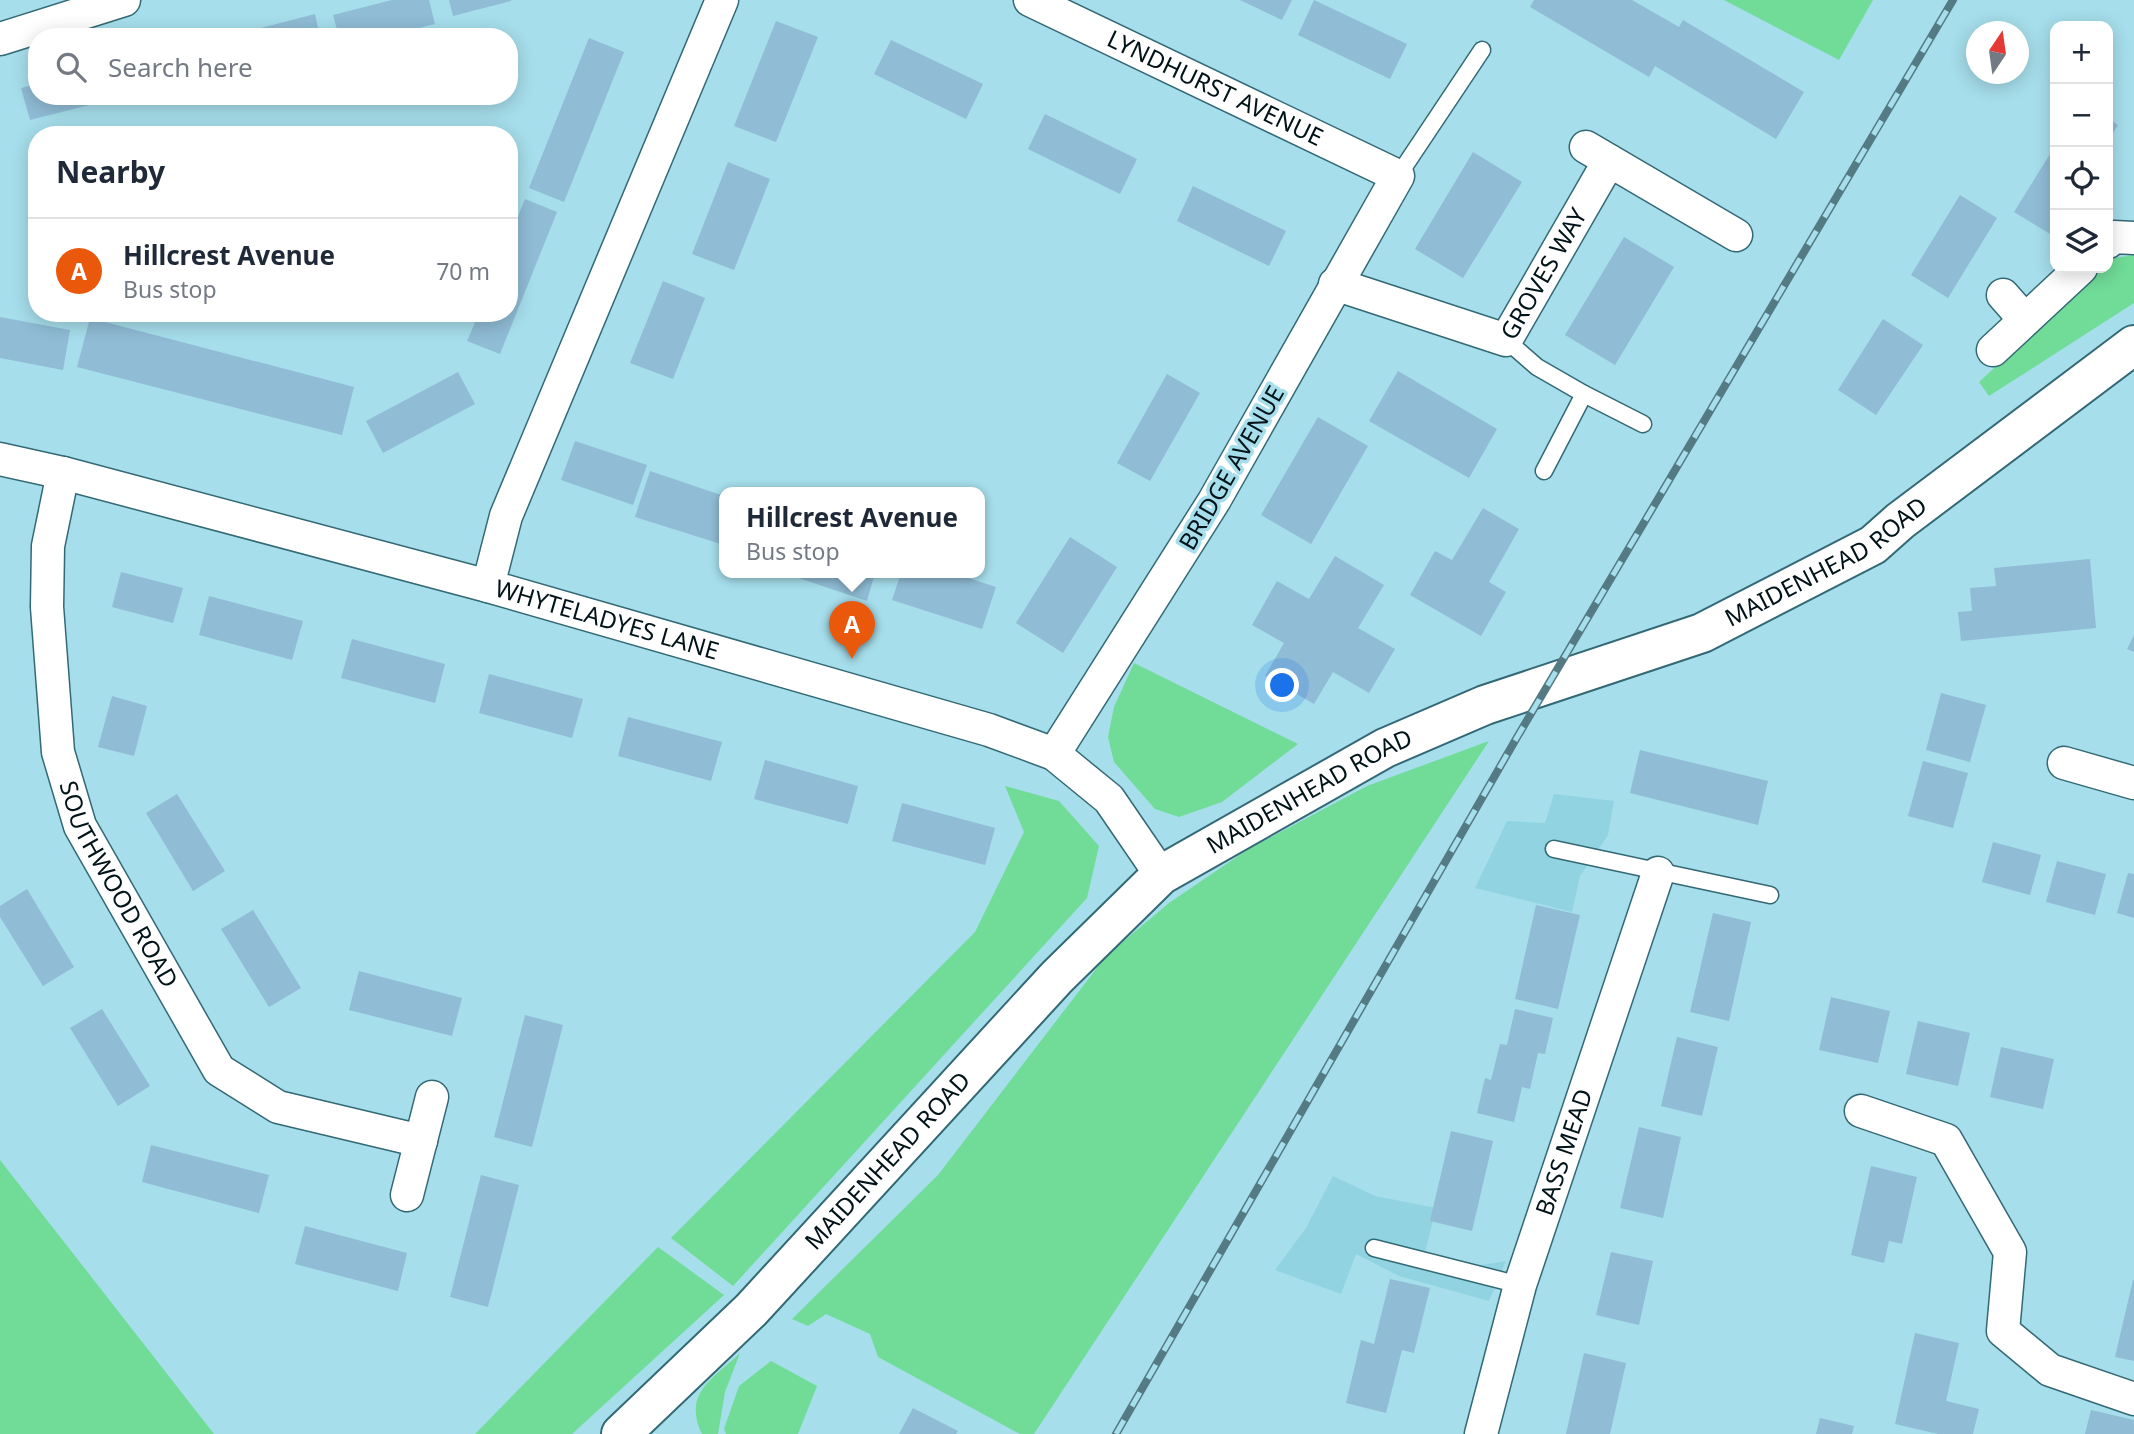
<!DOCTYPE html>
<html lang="en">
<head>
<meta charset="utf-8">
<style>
  body { margin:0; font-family:"Noto Sans",sans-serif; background:#f6f6f7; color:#1f2937 }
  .controls { position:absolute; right:21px; top:21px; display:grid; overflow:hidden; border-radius:14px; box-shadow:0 4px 18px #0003 }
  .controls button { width:63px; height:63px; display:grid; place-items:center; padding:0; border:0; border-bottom:2px solid #e0e1e3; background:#fff; color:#1f2937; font:35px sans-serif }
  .compass { position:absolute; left:1966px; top:21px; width:63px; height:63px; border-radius:50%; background:#fff; box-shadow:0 4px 18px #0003; rotate:13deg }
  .you { position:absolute; left:1283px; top:686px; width:24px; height:24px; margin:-18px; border:5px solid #fff; border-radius:50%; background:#1a73e8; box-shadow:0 0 0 10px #1a73e833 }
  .badge { display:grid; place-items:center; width:46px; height:46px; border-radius:50%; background:#ea580c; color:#fff; font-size:23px; font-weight:700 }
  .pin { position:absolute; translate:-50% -58px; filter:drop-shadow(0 2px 4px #0008) }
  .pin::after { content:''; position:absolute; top:37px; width:24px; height:21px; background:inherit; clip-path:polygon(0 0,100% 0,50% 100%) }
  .popup { position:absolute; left:719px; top:487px; width:266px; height:91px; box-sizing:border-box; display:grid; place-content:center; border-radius:14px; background:#fff; filter:drop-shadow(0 2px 5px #0005); font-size:23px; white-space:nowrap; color:#747a83 }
  .popup b { font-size:26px; color:#1f2937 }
  .popup::after { content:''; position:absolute; left:50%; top:100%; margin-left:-14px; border:14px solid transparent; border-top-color:#fff }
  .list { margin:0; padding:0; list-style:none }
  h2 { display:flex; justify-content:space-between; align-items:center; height:91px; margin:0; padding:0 28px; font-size:30px }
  h2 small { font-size:23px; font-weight:400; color:#747a83 }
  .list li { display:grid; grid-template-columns:46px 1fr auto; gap:21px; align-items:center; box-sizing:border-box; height:105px; padding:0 28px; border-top:2px solid #e0e1e3 }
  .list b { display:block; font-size:26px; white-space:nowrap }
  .list p { margin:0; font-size:23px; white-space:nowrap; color:#747a83 }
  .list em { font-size:23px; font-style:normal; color:#747a83 }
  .icon { flex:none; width:38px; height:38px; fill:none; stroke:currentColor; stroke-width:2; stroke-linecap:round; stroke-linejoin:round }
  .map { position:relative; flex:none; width:2134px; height:1434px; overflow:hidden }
  .search { position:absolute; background:#fff; box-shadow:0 4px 18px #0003; left:28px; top:28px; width:490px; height:77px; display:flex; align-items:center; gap:18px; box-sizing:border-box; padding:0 24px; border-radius:28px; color:#747a83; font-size:26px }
  .panel { position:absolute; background:#fff; box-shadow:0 4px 18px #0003; left:28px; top:126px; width:490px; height:196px; border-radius:28px }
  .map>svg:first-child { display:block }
  .built { fill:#92d3e2 }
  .green { fill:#70dc98 }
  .building { fill:#90bcd6 }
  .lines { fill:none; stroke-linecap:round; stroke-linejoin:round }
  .lane-casing { stroke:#336975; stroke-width:19 }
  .street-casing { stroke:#336975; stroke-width:35 }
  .secondary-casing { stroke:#336975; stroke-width:42 }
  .lane { stroke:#fff; stroke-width:16 }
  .street { stroke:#fff; stroke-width:32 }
  .secondary { stroke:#fff; stroke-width:38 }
  .rail-casing { stroke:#547a83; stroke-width:8 }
  .rail { stroke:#a6deeb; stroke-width:5; stroke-dasharray:16; stroke-linecap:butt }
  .labels { text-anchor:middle; stroke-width:7; stroke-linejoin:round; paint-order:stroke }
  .street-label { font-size:24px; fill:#001318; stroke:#a6deeb }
</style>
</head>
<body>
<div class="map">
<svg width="2134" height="1434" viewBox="0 0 2134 1434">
  <rect width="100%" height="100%" fill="#a6deeb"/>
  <g class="built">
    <polygon points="1554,794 1614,801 1608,835 1580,876 1572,912 1475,888 1507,821 1545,823"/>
    <polygon points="1333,1176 1375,1196 1436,1208 1423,1261 1452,1270 1506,1261 1489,1301 1399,1276 1356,1254 1341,1294 1275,1270 1306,1228"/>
  </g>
  <g class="green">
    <polygon points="1724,0 1873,0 1839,60"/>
    <polygon points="2134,255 2134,303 1989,396 1979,382 2103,268 2108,268 2114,258"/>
    <polygon points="1134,663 1298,744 1222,802 1179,817 1155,809 1114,762 1108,737 1114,707"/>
    <polygon points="1489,741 1034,1434 1020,1434 878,1357 870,1334 826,1314 808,1326 792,1319 938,1175 1106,956 1169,903 1247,850 1367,786"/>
    <polygon points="1005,786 1059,801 1099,846 1087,898 733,1286 671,1238 975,932 1024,832"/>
    <polygon points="0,1160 214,1434 0,1434"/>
    <polygon points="658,1247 724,1295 572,1434 475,1434"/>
    <path d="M 740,1353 L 725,1392 L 718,1434 L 702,1434 C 683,1392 712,1380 740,1353 Z"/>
    <polygon points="771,1361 817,1386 798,1434 726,1434 724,1429 739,1386"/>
  </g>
  <g class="building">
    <polygon points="392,0 429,0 435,24 383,37 339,37 333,15"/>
    <polygon points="449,0 511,0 511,1 453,16"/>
    <polygon points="1240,0 1292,0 1282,20"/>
    <polygon points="1314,0 1407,44 1390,79 1298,35"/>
    <polygon points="1534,0 1632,0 1679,27 1683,20 1804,92 1776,139 1655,66 1649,77 1530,7"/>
    <polygon points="315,14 320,37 251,37 249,31"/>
    <polygon points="776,21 818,37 776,142 734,126"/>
    <polygon points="589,38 624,52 564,202 529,188"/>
    <polygon points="891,40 983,84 966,119 874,74"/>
    <polygon points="37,84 37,96 121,97 30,120 21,88"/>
    <polygon points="1045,114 1137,159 1120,194 1028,149"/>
    <polygon points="2108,118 2118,125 2108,141"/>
    <polygon points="2055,146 2055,225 2050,234 2014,212"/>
    <polygon points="1473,152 1522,182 1463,278 1415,249"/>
    <polygon points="728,162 770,179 734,270 692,254"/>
    <polygon points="1193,186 1286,231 1269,266 1177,221"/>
    <polygon points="1960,195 1997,218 1948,298 1911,275"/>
    <polygon points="525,199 557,212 500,354 467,341 479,313 509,313 509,238"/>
    <polygon points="1624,237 1674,267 1615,365 1565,335"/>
    <polygon points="663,281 705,298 673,379 630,363"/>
    <polygon points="0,317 70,330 63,370 0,358"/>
    <polygon points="90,318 354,387 342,435 77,367"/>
    <polygon points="1883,319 1923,345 1876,415 1838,390"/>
    <polygon points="1398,371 1497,429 1469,478 1369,421"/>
    <polygon points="458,372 475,404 383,453 366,421"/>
    <polygon points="1167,374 1200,393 1150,481 1117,463"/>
    <polygon points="1318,417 1368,446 1311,544 1261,515"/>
    <polygon points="575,441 647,465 633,505 561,480"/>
    <polygon points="650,471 724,496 724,545 635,517"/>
    <polygon points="1483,508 1519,529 1489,582 1506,592 1481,636 1410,595 1435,551 1452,560"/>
    <polygon points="1070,537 1117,567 1063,653 1016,623"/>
    <polygon points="1335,556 1384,585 1358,628 1395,649 1369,693 1333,672 1314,704 1265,676 1284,643 1252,625 1277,581 1309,599"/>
    <polygon points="2090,559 2096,628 1961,641 1958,612 1972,611 1970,588 1996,586 1994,568"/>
    <polygon points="121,572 183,588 173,623 112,607"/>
    <polygon points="784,573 875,573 867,601"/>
    <polygon points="901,573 953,573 996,587 982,629 892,600"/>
    <polygon points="209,596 303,621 292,660 199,635"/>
    <polygon points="2134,635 2134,652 2127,649"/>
    <polygon points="352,639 445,664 435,703 341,678"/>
    <polygon points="489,674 583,699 572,738 479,713"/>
    <polygon points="1941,693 1986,705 1970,762 1926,750"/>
    <polygon points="112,696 147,706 134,756 98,747"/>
    <polygon points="628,717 722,742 711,781 618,756"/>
    <polygon points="1640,750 1768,781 1758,825 1630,793"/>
    <polygon points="765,760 858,786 848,824 754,799"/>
    <polygon points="1923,761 1968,773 1953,828 1908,816"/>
    <polygon points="177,794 225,871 193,891 146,813"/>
    <polygon points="902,803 995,828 985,865 892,841"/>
    <polygon points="1993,842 2041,855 2030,895 1982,882"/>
    <polygon points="2057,861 2106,874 2095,915 2046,902"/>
    <polygon points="2128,873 2134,874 2134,918 2117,913"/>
    <polygon points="27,889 74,967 43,986 0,917 0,906"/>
    <polygon points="1536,905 1580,915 1558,1009 1515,999"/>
    <polygon points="253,910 301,988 269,1007 221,929"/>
    <polygon points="1713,913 1751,922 1729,1021 1690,1012"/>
    <polygon points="359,971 462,998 452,1036 349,1010"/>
    <polygon points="1831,997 1890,1011 1878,1063 1819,1050"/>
    <polygon points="102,1009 150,1086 118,1106 70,1028"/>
    <polygon points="1515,1009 1553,1018 1545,1054 1538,1053 1530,1089 1522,1087 1514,1122 1477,1113 1485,1078 1491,1080 1500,1044 1507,1045"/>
    <polygon points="525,1015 563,1025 532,1147 494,1137"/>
    <polygon points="1918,1021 1970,1033 1958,1086 1906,1074"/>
    <polygon points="1677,1037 1718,1047 1702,1116 1661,1106"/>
    <polygon points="2001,1047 2054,1059 2043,1109 1990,1097"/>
    <polygon points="1639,1127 1681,1137 1663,1218 1620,1208"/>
    <polygon points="1451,1131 1493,1141 1472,1231 1430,1221"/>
    <polygon points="151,1145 269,1175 259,1213 142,1182"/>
    <polygon points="1871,1166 1917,1177 1902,1244 1889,1241 1884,1263 1851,1255"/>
    <polygon points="481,1175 519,1185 488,1307 450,1297"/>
    <polygon points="305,1226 407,1253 398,1291 295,1264"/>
    <polygon points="1611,1252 1653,1261 1639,1325 1596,1315"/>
    <polygon points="1390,1279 1430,1288 1414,1353 1402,1350 1386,1413 1346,1403 1361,1340 1374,1344"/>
    <polygon points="2133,1280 2134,1280 2134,1361 2115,1357"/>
    <polygon points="1915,1333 1959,1343 1946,1401 1979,1409 1973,1434 1938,1434 1895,1424"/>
    <polygon points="1584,1353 1626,1363 1610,1434 1566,1434"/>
    <polygon points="913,1408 958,1431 956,1434 899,1434"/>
    <polygon points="2091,1410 2134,1420 2134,1434 2085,1434"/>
    <polygon points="1820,1418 1854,1426 1852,1434 1816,1434"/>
  </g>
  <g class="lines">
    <defs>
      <g id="lane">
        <polyline points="1398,176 1482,50"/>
        <polyline points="1506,340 1537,367 1584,394 1544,471"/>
        <polyline points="1584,394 1643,424"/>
        <polyline points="1554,849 1770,895"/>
        <polyline points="1374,1248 1520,1285"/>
      </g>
      <g id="street">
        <path id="s1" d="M 1030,0 L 1398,176 L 1214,501 L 1054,754"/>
        <polyline points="0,39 124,0"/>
        <polyline points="1586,147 1736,235"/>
        <polyline points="2108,242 2114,237 2134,238"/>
        <path id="s2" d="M 1335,284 L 1506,340 L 1609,161"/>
        <polyline points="2003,295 2025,320"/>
        <polyline points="1993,350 2081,268"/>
        <path id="s3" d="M 0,459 L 63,473 L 488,586 L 989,730 L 1054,754 L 1109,799 L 1161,875"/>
        <path id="s4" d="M 63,473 L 48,546 L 47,607 L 58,752 L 80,826 L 219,1070 L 278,1107 L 421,1141"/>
        <polyline points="488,586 506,516 722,0"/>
        <polyline points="2064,763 2134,783"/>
        <polyline points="1861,1111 1946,1140 2010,1252 2003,1331 2050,1370 2134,1399"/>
        <polyline points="407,1195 432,1097"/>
        <path id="s5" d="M 1481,1434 L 1520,1285 L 1658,873"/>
      </g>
      <g id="secondary">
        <path id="s6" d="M 621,1434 L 751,1310 L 1057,977 L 1161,875 L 1385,748 L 1485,705 L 1702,633 L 1873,545 L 1900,521 L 2134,345"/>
      </g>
    </defs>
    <use href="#lane" class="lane-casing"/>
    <use href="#street" class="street-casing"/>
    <use href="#secondary" class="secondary-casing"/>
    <use href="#lane" class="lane"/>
    <use href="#street" class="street"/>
    <use href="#secondary" class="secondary"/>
    <defs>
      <polyline id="rail" points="1116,1434 1516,739 1953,0"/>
    </defs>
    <use href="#rail" class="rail-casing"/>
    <use href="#rail" class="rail"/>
  </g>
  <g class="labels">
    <g class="street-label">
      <text dy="8" stroke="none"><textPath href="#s1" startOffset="205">LYNDHURST AVENUE</textPath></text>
      <text dy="8" stroke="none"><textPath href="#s2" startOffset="256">GROVES WAY</textPath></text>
      <text transform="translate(1232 468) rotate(-60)" y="8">BRIDGE AVENUE</text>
      <text dy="8" stroke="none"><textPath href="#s6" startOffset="1516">MAIDENHEAD ROAD</textPath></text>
      <text dy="8" stroke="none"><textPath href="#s3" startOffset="628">WHYTELADYES LANE</textPath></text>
      <text dy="8" stroke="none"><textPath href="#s6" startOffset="948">MAIDENHEAD ROAD</textPath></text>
      <text dy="8" stroke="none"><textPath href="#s4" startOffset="427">SOUTHWOOD ROAD</textPath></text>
      <text dy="8" stroke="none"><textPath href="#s5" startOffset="294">BASS MEAD</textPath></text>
      <text dy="8" stroke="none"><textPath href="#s6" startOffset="382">MAIDENHEAD ROAD</textPath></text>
    </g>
  </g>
</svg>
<div class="controls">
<button>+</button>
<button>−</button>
<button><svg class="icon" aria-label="locate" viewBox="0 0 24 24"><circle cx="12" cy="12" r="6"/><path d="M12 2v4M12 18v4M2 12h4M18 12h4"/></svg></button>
<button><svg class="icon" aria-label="layers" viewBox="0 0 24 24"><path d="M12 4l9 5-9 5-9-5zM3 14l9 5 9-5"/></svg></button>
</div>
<svg class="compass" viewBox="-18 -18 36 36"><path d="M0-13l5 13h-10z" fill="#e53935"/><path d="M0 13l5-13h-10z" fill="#747a83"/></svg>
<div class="you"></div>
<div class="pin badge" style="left:852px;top:659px">A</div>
<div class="popup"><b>Hillcrest Avenue</b>Bus stop</div>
<div class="search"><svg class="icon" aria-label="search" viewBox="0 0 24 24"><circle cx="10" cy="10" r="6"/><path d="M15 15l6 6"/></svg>Search here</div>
<section class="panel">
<h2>Nearby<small></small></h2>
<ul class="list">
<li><span class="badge">A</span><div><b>Hillcrest Avenue</b><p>Bus stop</p></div><em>70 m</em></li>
</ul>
</section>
</div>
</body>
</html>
